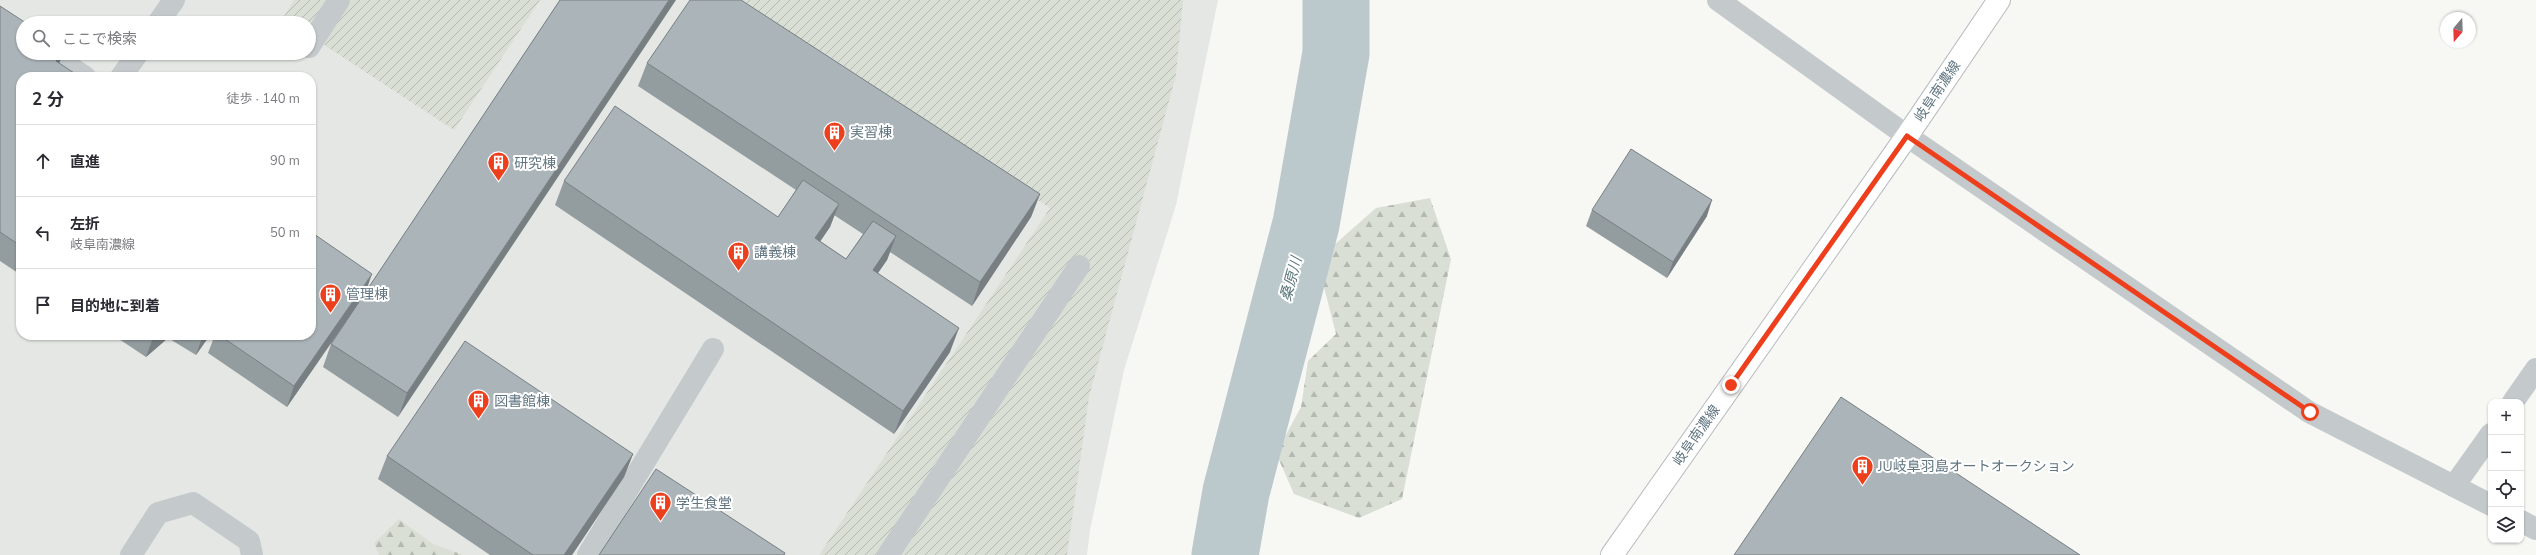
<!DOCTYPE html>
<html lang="ja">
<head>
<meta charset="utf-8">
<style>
  body { margin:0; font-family:"Nunito Sans","Noto Sans JP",sans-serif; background:#f2f2f3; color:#2b2b33 }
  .controls { position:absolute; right:12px; bottom:12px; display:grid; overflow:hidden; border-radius:8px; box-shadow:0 1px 3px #0004 }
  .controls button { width:36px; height:36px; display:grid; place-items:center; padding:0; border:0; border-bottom:1px solid #e1e1e2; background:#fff; color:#2b2b33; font:20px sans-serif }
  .compass { position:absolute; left:2440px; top:12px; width:36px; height:36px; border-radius:50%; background:#fff; box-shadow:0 1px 3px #0004; rotate:199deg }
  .stop { position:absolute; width:12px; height:12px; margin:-9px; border:3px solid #ee3f1d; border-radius:50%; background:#fff }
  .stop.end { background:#ee3f1d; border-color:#fff; box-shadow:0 1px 4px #0008 }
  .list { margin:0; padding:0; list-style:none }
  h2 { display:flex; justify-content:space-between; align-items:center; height:52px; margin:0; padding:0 16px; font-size:17px }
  h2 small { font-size:13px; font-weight:400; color:#7c7c81 }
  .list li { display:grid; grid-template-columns:26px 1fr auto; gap:12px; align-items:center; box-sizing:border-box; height:72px; padding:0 16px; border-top:1px solid #e1e1e2 }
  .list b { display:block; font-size:15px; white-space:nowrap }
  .list p { margin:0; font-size:13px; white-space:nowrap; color:#7c7c81 }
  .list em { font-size:13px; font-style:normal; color:#7c7c81 }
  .icon { flex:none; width:22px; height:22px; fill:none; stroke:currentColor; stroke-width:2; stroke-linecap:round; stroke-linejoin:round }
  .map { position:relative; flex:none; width:2536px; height:555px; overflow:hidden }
  .search { position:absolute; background:#fff; box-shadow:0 1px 3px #0004; left:16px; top:16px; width:300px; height:44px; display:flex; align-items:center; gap:10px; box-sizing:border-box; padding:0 14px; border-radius:22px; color:#7c7c81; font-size:15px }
  .panel { position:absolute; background:#fff; box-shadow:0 1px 3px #0004; left:16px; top:72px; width:300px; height:268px; border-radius:16px }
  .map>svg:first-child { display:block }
  .built { fill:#e5e7e5; fill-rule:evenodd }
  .forest { fill:url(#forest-firs) }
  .garden { fill:url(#garden-furrows) }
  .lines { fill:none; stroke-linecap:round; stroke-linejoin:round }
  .river { stroke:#bbc9cc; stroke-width:67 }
  .major-casing { stroke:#b7bcbf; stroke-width:24 }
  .minor { stroke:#c4c9cc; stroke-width:22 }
  .major { stroke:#fff; stroke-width:22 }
  .wall { fill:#939c9f; fill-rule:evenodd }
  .shaded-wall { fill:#787f82 }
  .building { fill:#abb5b9; stroke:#787f82 }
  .route { stroke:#ee3f1d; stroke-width:5 }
  .labels { text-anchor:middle; stroke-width:4; stroke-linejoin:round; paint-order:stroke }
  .street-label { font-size:14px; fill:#607581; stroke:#fff }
  .poi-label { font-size:14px; fill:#607581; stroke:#fff; text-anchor:start }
  .water-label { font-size:15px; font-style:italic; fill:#5b767c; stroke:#fff }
</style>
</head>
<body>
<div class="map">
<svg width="2536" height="555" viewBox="0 0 2536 555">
  <defs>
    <pattern id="forest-firs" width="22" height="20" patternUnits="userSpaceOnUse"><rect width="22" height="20" fill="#d9dfd4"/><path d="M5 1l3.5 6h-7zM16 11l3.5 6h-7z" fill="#b3b9b1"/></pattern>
    <pattern id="garden-furrows" width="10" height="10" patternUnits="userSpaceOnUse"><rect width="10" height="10" fill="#d9dfd4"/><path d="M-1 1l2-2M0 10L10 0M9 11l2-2" fill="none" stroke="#b3b9b1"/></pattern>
  </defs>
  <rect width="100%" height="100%" fill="#f7f7f4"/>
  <path class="built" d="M 0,0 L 1218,0 L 1176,205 L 1124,370 L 1090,530 L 1087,555 L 0,555 ZM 23,23 L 309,23 L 309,53 L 23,53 ZM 21,77 L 311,77 L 311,335 L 21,335 Z"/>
  <g class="forest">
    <polygon points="1430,198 1451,259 1402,499 1359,518 1294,494 1276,453 1301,407 1308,361 1336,334 1317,260 1376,208"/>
    <polygon points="399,519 433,544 464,555 379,555 374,543"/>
  </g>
  <g class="garden">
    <polygon points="294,0 540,0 454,130 309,35 309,23 290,23 283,18"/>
    <polygon points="735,0 1183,0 1176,75 1089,397 1067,555 819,555 1050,208"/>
  </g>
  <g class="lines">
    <polyline class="river" points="1225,555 1236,492 1306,224 1336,53 1336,0"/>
    <defs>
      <polyline id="major" points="1612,555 1907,136 1999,0"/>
    </defs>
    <use href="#major" class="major-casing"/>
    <g class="minor">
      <polyline points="1718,0 1907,136 2309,412 2491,505"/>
      <polyline points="158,23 174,0"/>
      <polyline points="309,47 339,0"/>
      <polyline points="49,53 85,77"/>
      <polyline points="121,77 138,53"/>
      <polyline points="2513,402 2536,369"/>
      <polyline points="2454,486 2491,434"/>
      <polyline points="2521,521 2536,529"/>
      <polyline points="131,555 158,513 193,503 249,541 252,555"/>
      <polyline points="588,555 713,349"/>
      <polyline points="888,555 1079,266"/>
    </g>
    <use href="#major" class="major"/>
  </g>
  <g class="wall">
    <polygon points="560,0 398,417 323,367 331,344 357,304 287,407 208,353 215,335 311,335 365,293"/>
    <polygon points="0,6 23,53 63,53 59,63 21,77 21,275 0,261"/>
    <path d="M 647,63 L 1040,194 L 1031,217 L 972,306 L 890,252 L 887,260 L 878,273 L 950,352 L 894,434 L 555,205 L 564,181 L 778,217 L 796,190 L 638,86 ZM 834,215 L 863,234 L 846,259 L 820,241 L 830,227 Z"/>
    <polygon points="1592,210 1707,216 1667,278 1586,226"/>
    <polygon points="113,335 210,335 196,355 168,338 146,357"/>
    <polygon points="633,454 624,477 572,555 490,555 378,479 387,456"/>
  </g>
  <g class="shaded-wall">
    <polygon points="669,0 676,0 398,417 407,393"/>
    <polygon points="62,53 63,53 56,72 56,61"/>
    <polygon points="1040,194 1031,217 972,306 980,282"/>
    <polygon points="1712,200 1707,216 1667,278 1673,262"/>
    <polygon points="839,204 830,227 807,261 815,238"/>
    <polygon points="896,236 887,260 864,293 873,270"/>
    <polygon points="372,274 365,294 287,407 294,386"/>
    <polygon points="959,328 950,352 894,434 903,411"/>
    <polygon points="154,335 169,335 168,338 146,357"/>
    <polygon points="203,335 210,335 196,355"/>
    <polygon points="633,454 624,477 572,555 564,555"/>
  </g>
  <g class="building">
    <polygon points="560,0 669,0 407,393 331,344"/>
    <polygon points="690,0 741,0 1040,194 980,282 647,63"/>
    <polygon points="0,6 26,23 23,23 23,53 62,53 56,61 80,77 21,77 21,246 0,232"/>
    <polygon points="615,106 778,217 803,180 839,204 815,238 846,259 873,221 896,236 873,270 959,328 903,411 564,181"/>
    <polygon points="1631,149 1712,200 1673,262 1592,210"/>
    <polygon points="311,232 372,274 294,386 219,335 311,335"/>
    <polygon points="465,341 633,454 564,555 533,555 387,456"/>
    <polygon points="1841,397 2080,555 1734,555"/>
    <polygon points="656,469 785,553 784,555 599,555"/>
  </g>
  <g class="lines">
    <polyline class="route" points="1731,385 1907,136 2310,412"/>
  </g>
  <defs>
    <symbol id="building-pin" viewBox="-11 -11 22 30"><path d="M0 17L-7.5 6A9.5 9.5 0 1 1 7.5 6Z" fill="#ee3f1d" stroke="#fff"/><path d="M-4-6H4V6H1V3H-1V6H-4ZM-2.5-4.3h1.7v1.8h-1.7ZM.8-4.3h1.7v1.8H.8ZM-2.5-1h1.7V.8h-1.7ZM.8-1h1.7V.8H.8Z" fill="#fff"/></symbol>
  </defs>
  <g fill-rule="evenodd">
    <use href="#building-pin" x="822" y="120" width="25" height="34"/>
    <use href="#building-pin" x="486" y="150" width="25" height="34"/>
    <use href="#building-pin" x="726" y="240" width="25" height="34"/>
    <use href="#building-pin" x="318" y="282" width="25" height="34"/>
    <use href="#building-pin" x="466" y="388" width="25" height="34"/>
    <use href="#building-pin" x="1850" y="454" width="25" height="34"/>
    <use href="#building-pin" x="648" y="490" width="25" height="34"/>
  </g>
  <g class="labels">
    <g class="street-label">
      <text transform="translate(1937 91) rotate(-56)" y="5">岐阜南濃線</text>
      <text transform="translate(1696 435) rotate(-55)" y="5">岐阜南濃線</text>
    </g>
    <g class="poi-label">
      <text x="850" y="137">実習棟</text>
      <text x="514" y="168">研究棟</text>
      <text x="754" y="257">講義棟</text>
      <text x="346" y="299">管理棟</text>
      <text x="494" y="406">図書館棟</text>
      <text x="1878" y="471">JU岐阜羽島オートオークション</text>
      <text x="676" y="508">学生食堂</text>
    </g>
    <g class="water-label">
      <text transform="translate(1291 279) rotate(-75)" y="5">桑原川</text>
    </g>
  </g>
</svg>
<div class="controls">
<button>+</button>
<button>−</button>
<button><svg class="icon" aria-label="locate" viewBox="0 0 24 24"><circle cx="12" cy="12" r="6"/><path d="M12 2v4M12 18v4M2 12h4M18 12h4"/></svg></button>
<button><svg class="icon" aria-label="layers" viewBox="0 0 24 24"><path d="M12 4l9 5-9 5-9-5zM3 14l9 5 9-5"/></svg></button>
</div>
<svg class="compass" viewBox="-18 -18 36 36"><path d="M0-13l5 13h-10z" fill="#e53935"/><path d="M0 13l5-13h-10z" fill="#7c7c81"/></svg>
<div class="stop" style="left:2310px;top:412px"></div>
<div class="stop end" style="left:1731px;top:385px"></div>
<div class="search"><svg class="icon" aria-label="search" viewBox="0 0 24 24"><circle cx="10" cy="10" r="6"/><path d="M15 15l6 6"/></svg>ここで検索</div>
<section class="panel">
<h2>2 分<small>徒歩 · 140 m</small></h2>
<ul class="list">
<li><svg class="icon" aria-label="ahead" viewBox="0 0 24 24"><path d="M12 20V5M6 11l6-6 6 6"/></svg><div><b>直進</b></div><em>90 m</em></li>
<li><svg class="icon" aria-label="left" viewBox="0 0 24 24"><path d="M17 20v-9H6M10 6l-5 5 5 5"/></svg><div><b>左折</b><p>岐阜南濃線</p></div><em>50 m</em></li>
<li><svg class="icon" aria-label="arrive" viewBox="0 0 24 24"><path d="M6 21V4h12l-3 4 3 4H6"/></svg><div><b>目的地に到着</b></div></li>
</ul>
</section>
</div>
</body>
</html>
